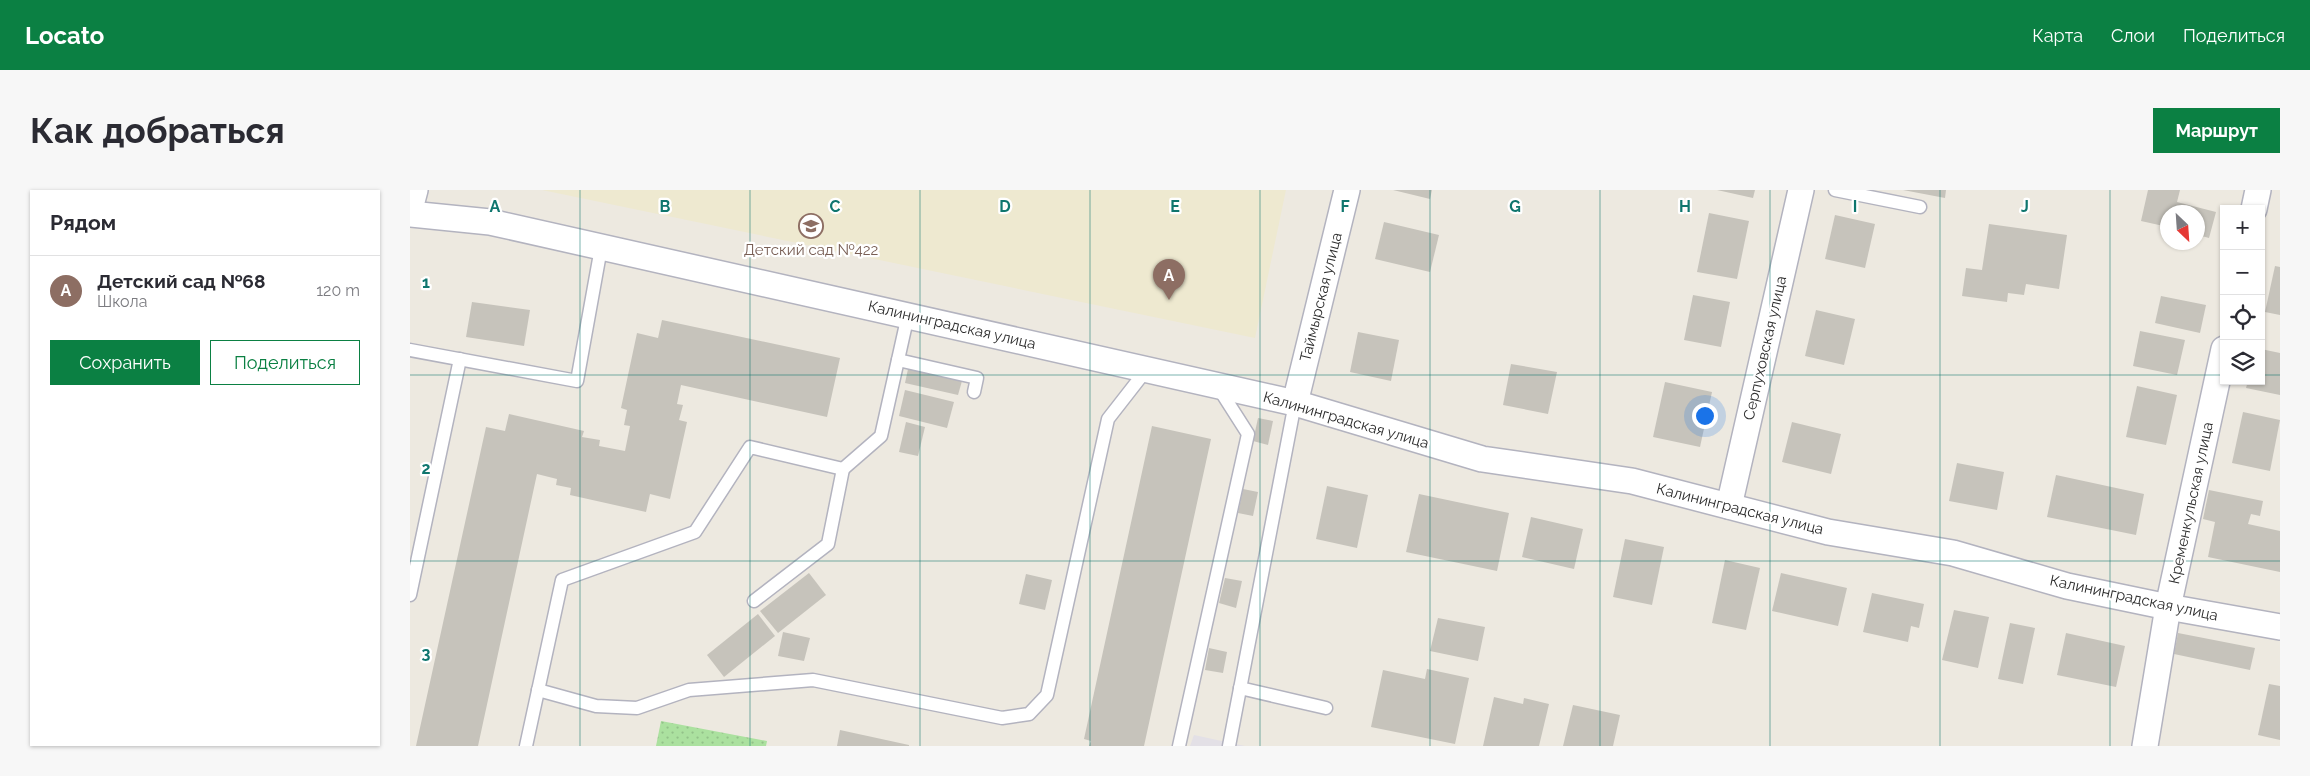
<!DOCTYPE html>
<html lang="ru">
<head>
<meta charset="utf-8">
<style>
  body { margin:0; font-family:Raleway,sans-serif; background:#f7f7f7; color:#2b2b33 }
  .controls { position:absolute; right:15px; top:15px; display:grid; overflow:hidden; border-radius:0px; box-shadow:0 1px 4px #0004 }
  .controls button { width:45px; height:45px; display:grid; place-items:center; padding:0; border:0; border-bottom:1px solid #e1e1e2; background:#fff; color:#2b2b33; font:25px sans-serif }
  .compass { position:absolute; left:1750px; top:15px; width:45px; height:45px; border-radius:50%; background:#fff; box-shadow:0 1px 4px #0004; rotate:155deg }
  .you { position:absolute; left:1294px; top:225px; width:18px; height:18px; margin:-12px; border:4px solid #fff; border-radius:50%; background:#1a73e8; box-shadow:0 0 0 8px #1a73e833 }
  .badge { display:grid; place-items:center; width:32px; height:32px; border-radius:50%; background:#0b8043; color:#fff; font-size:16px; font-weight:700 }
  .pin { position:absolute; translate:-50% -41px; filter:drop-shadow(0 1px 2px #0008) }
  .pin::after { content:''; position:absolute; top:26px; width:18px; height:15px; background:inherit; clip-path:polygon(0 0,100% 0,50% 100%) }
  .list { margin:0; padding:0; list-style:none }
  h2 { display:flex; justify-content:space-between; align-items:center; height:65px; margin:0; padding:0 20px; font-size:21px }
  h2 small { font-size:16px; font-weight:400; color:#7c7c81 }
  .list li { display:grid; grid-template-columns:32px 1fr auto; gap:15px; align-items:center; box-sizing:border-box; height:70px; padding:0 20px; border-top:1px solid #e1e1e2 }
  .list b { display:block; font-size:19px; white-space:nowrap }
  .list p { margin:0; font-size:16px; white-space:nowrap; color:#7c7c81 }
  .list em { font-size:16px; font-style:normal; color:#7c7c81 }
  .actions { display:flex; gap:10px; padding:15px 20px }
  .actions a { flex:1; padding:11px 0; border:1px solid #0b8043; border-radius:0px; text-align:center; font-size:18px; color:#0b8043 }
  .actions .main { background:#0b8043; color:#fff }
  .icon { flex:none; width:28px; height:28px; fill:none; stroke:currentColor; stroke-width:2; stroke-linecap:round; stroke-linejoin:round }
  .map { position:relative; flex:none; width:1870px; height:556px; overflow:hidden; border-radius:0px }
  header { display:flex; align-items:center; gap:30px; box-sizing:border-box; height:70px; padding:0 25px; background:#0b8043; color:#fff }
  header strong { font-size:24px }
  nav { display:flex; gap:28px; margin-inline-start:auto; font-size:18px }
  .intro { display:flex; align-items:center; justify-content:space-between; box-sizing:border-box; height:120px; padding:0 30px }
  h1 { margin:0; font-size:35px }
  .button { padding:12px 22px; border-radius:0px; background:#0b8043; color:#fff; font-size:18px; font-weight:700 }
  main { display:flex; gap:30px; padding:0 30px }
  aside { flex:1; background:#fff; border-radius:0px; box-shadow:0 1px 4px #0004 }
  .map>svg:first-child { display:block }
  .industrial { fill:#e3e0e6 }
  .education { fill:#eee9d0 }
  .grass { fill:url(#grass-dots) }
  .building { fill:#c6c3bb }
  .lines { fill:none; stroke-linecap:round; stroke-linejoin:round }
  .service-casing { stroke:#b3b3bf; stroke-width:15 }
  .minor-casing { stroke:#b3b3bf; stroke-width:28 }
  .service { stroke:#fff; stroke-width:12 }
  .minor { stroke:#fff; stroke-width:25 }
  .grid { fill:none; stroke:#0f766e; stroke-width:1; stroke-opacity:0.55 }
  .labels { text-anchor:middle; stroke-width:4.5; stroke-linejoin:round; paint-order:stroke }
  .education-label { font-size:15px; fill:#785e54; stroke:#fff }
  .street-label { font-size:15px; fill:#2c2c2c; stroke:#fff }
  .grid-label { font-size:16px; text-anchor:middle; font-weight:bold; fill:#0f766e; stroke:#fff; stroke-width:4.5; stroke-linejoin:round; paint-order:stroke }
</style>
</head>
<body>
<header>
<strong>Locato</strong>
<nav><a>Карта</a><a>Слои</a><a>Поделиться</a></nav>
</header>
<div class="intro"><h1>Как добраться</h1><a class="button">Маршрут</a></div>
<main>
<aside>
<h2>Рядом<small></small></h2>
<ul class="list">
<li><span class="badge" style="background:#8d6e63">A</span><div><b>Детский сад №68</b><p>Школа</p></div><em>120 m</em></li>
</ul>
<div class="actions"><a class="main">Сохранить</a><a>Поделиться</a></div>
</aside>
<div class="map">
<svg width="1870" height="556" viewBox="0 0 1870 556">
  <defs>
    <pattern id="grass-dots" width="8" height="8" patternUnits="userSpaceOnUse" patternTransform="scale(1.25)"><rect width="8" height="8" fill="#abe19f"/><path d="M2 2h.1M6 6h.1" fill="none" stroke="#93c189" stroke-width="1.8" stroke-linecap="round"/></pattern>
  </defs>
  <rect width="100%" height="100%" fill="#ede9e0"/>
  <polygon class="industrial" points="784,545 835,556 780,556"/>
  <polygon class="education" points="132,0 876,0 845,148"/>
  <polygon class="grass" points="251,531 357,551 356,556 246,556"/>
  <g class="building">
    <polygon points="983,0 1022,0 1020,9"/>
    <polygon points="1307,0 1345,0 1343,8"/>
    <polygon points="1493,0 1536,0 1535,8"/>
    <polygon points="1738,0 1770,0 1767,12 1806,22 1799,48 1788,45 1788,22 1758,22 1758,37 1731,31"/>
    <polygon points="1299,23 1339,31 1327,89 1287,82"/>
    <polygon points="1425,25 1465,34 1455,78 1415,69"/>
    <polygon points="974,32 1029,45 1020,82 965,69"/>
    <polygon points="1579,34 1657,45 1649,99 1616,94 1614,105 1598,103 1597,112 1552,106 1556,78 1572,80"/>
    <polygon points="1865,76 1870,77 1870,125 1855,122"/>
    <polygon points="1283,105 1320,112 1311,157 1274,150"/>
    <polygon points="1751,106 1796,115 1790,143 1745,133"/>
    <polygon points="62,112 120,120 114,156 56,147"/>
    <polygon points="1406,120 1445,129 1434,175 1395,166"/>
    <polygon points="252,130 430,168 417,227 271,195 267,214 273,215 269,230 277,232 260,309 240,304 236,322 160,305 161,298 146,295 147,289 127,284 68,556 6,556 76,237 95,241 99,224 174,241 172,247 190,250 189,256 215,261 220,236 214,235 217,220 211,218 227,143 248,148"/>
    <polygon points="1730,141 1775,150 1767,185 1723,176"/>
    <polygon points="948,142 989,150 981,191 940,182"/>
    <polygon points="1851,159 1870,163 1870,205 1836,198 1838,191 1851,191"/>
    <polygon points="1101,174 1147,182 1138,224 1093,215"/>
    <polygon points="498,179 552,191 548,205 495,193"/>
    <polygon points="1255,192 1302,202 1290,257 1243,247"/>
    <polygon points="1727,196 1767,205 1756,255 1716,247"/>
    <polygon points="495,200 544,212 537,238 489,226"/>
    <polygon points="1833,222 1870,230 1860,281 1822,273"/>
    <polygon points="848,228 863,231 858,255 843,251"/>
    <polygon points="496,232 515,237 508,266 489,262"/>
    <polygon points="1382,232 1431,244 1421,284 1372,272"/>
    <polygon points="742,236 801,249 734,556 679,556 681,551 674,549"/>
    <polygon points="1547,273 1594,282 1587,320 1539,311"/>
    <polygon points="1646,285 1734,304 1726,345 1637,327"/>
    <polygon points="917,296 958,305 947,358 906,349"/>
    <polygon points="833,299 848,302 843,326 828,323"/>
    <polygon points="1799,300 1853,311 1850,326 1841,324 1838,334 1870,341 1870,382 1798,367 1805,332 1793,329"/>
    <polygon points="1009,304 1099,323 1087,381 996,362"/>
    <polygon points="1121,327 1173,339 1164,379 1112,367"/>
    <polygon points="1215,349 1254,357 1242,415 1203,407"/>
    <polygon points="1315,370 1350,378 1336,440 1302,433"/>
    <polygon points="399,383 416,405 368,443 350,421"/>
    <polygon points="1371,383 1437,398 1428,436 1362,421"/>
    <polygon points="616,384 642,390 635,420 609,414"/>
    <polygon points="815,388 832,391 826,418 809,413"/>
    <polygon points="1462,403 1514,414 1509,438 1501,436 1498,452 1453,442"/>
    <polygon points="1544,420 1579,427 1568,478 1532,470"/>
    <polygon points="348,424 365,446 314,487 297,465"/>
    <polygon points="1028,428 1075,437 1068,471 1020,461"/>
    <polygon points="1600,433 1625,438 1613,494 1588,489"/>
    <polygon points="373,442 400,448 394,471 368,466"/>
    <polygon points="1656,443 1715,456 1706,497 1647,485"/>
    <polygon points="1768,443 1845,458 1840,480 1764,464"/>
    <polygon points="799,458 817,462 813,483 795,480"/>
    <polygon points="1017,479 1059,488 1045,554 961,537 973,480 1015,489"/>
    <polygon points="1859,494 1870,496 1870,550 1848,545"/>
    <polygon points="1084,507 1113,514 1114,508 1139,514 1129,556 1073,556"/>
    <polygon points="1163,515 1210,525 1203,556 1153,556"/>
    <polygon points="430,540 499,555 499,556 427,556"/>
  </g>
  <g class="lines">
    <defs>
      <g id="service">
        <polyline points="1425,0 1510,17"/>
        <polyline points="0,160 167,191 191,58"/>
        <polyline points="488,170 567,188 564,202"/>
        <polyline points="0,405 50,169"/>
        <polyline points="344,411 418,354 433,279"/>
        <polyline points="830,498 916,518"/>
        <polyline points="128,500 186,516 227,518 279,500 403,490 592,528 619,524 637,505 698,229 737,179"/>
        <polyline points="116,556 152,390 285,342 340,257 433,279 471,246 498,125"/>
        <polyline points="769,556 838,244 808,197"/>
        <polyline points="819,556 885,213"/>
      </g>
      <g id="minor">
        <polyline points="0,19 5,0"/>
        <polyline points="1844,19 1848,0"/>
        <polyline points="0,24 80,32 885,213 1072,269 1222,291 1418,342 1543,363 1657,396 1758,417 1870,437"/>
        <polyline points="885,213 937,0"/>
        <polyline points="1319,316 1391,0"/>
        <polyline points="1735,556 1758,417 1814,159"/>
      </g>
    </defs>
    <use href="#service" class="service-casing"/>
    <use href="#minor" class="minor-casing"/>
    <use href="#service" class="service"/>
    <use href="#minor" class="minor"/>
  </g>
  <path class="grid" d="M 170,0 L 170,556M 340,0 L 340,556M 510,0 L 510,556M 680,0 L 680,556M 850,0 L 850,556M 1020,0 L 1020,556M 1190,0 L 1190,556M 1360,0 L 1360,556M 1530,0 L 1530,556M 1700,0 L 1700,556M 0,185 L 1814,185M 1851,185 L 1870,185M 0,371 L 1870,371"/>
  <defs>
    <symbol id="school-ring" viewBox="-11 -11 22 22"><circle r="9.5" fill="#fff" stroke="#8d6e63" stroke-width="1.5"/><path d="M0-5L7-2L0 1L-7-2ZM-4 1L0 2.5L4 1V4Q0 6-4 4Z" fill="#8d6e63"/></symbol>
  </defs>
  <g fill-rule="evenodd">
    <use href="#school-ring" x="387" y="22" width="28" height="28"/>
  </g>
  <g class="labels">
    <g class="education-label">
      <text x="401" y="65">Детский сад №422</text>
    </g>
    <g class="street-label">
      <text transform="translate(911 107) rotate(-76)" y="5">Таймырская улица</text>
      <text transform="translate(542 135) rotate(13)" y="5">Калининградская улица</text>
      <text transform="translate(1355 158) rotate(-77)" y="5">Серпуховская улица</text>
      <text transform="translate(936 230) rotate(16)" y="5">Калининградская улица</text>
      <text transform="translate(1781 313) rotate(-78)" y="5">Кременкульская улица</text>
      <text transform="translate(1330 319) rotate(14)" y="5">Калининградская улица</text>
      <text transform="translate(1724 408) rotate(12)" y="5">Калининградская улица</text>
    </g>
  </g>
  <g class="grid-label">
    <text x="85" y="22">A</text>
    <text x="255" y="22">B</text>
    <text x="425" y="22">C</text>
    <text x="595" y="22">D</text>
    <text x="765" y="22">E</text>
    <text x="935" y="22">F</text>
    <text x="1105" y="22">G</text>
    <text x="1275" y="22">H</text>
    <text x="1445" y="22">I</text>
    <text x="1615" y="22">J</text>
    <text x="16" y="98">1</text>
    <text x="16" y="284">2</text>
    <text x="16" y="469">3</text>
  </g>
</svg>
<div class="controls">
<button>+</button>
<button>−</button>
<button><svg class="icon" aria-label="locate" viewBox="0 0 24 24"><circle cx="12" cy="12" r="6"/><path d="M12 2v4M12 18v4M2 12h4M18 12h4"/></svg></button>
<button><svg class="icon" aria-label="layers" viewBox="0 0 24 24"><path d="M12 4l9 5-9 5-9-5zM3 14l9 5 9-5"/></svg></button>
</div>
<svg class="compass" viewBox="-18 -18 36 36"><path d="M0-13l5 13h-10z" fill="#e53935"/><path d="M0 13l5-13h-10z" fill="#7c7c81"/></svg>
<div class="you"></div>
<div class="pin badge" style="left:759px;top:110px;background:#8d6e63">A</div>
</div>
</main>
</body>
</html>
